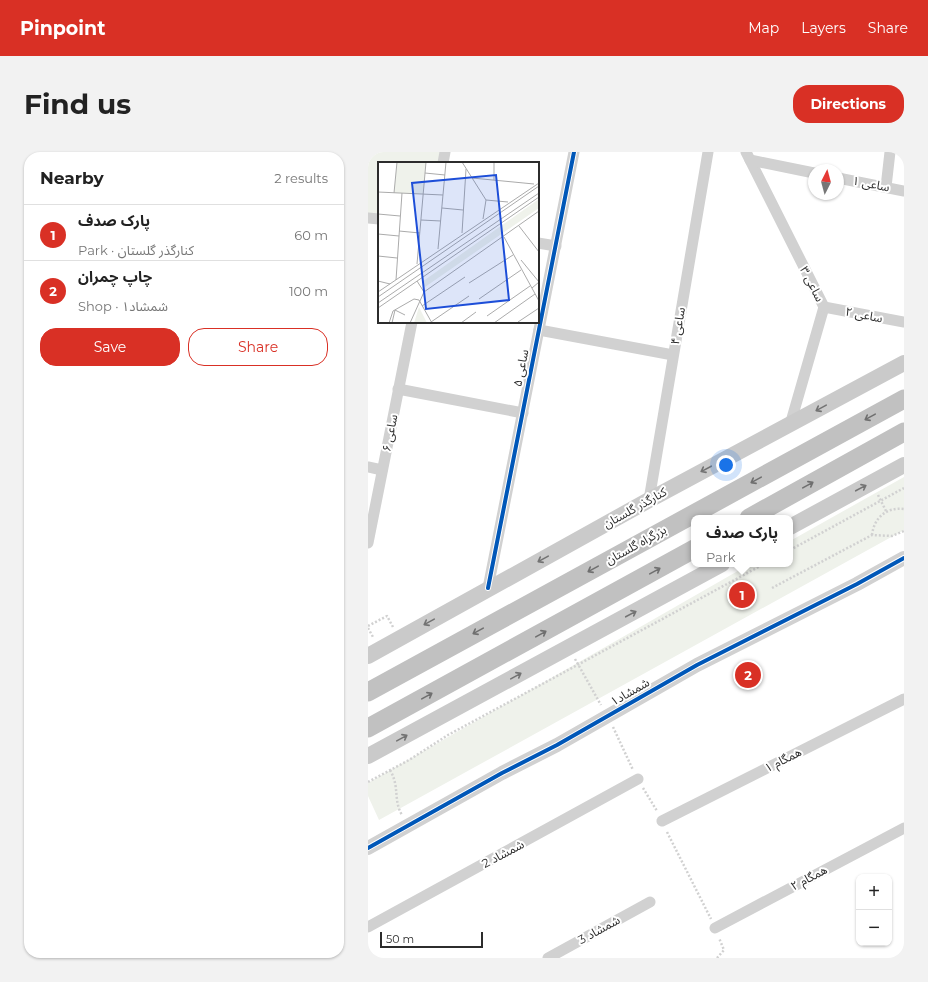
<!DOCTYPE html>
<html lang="en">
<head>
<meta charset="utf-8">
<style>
  body { margin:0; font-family:Montserrat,"Noto Sans Arabic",sans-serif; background:#f2f2f2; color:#222 }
  .controls { position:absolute; right:12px; bottom:12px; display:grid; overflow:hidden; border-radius:8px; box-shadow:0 1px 3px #0004 }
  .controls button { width:36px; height:36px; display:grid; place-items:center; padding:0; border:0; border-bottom:1px solid #e0e0e0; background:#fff; color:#222; font:20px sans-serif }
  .compass { position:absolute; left:440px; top:12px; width:36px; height:36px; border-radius:50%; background:#fff; box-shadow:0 1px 3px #0004; rotate:6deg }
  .scale { position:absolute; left:12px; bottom:10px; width:103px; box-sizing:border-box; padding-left:4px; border:2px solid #2c2c2c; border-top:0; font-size:11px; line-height:14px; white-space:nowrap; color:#2c2c2c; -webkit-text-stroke:3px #fff; paint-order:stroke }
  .you { position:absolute; left:358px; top:313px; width:14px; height:14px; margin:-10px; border:3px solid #fff; border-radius:50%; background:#1a73e8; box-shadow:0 0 0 6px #1a73e833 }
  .badge { display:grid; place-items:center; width:26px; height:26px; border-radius:50%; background:#d93025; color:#fff; font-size:13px; font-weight:700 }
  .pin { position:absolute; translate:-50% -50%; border:2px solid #fff; box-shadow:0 1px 4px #0006 }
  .popup { position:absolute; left:323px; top:363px; width:102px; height:52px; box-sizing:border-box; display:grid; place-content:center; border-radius:8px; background:#fff; filter:drop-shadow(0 1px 3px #0005); font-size:13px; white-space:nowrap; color:#767676 }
  .popup b { font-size:15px; color:#222 }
  .popup::after { content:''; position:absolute; left:50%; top:100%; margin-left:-8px; border:8px solid transparent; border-top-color:#fff }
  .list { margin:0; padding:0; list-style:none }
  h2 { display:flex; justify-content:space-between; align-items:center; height:52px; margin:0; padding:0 16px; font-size:17px }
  h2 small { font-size:13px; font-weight:400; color:#767676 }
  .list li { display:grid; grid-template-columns:26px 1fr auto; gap:12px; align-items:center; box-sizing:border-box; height:56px; padding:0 16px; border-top:1px solid #e0e0e0 }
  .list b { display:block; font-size:15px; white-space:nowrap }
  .list p { margin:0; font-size:13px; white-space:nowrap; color:#767676 }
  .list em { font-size:13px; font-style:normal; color:#767676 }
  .actions { display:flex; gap:8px; padding:12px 16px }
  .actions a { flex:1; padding:9px 0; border:1px solid #d93025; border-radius:16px; text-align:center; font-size:14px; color:#d93025 }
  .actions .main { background:#d93025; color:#fff }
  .map { position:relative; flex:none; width:536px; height:806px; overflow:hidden; border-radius:16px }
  header { display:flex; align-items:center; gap:24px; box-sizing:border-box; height:56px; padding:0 20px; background:#d93025; color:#fff }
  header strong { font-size:19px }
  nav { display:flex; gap:22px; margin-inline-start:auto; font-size:14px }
  .intro { display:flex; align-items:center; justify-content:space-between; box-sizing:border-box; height:96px; padding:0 24px }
  h1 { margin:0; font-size:28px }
  .button { padding:10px 18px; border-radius:16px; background:#d93025; color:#fff; font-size:14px; font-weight:700 }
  main { display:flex; gap:24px; padding:0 24px }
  aside { flex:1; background:#fff; border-radius:16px; box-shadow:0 1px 3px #0004 }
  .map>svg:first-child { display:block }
  .green { fill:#eff2eb }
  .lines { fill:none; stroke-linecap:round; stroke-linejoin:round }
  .path { stroke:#d1d1d1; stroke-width:2.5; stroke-dasharray:2 2; stroke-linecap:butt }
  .minor { stroke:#d1d1d1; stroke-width:11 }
  .tertiary { stroke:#d1d1d1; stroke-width:14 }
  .secondary { stroke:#cacaca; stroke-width:16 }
  .trunk { stroke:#c1c1c1; stroke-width:19 }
  .cycleway-casing { stroke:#fff; stroke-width:6 }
  .cycleway { stroke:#0057b8; stroke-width:4 }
  .oneway { stroke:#737373 }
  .oneway2 { stroke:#6f6f6f }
  .labels { text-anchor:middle; stroke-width:4; stroke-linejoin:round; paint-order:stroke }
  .street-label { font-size:12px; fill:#2c2c2c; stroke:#fff }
  .inset-road { fill:none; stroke:#ababab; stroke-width:1 }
  .view { fill:#1d4ed8; fill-opacity:0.15; stroke:#1d4ed8; stroke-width:2 }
  .inset-edge { fill:none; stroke:#2c2c2c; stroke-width:2 }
</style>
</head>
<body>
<header>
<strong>Pinpoint</strong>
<nav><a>Map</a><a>Layers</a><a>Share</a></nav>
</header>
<div class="intro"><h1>Find us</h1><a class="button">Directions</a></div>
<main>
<aside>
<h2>Nearby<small>2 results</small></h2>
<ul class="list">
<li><span class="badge">1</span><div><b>پارک صدف</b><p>Park · کنارگذر گلستان</p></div><em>60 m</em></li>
<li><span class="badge">2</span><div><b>چاپ چمران</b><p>Shop · شمشاد۱</p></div><em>100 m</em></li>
</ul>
<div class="actions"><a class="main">Save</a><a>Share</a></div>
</aside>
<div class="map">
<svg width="536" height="806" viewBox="0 0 536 806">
  <rect width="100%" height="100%" fill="#fff"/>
  <g class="green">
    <polygon points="0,0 77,0 75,11 11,11 11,67 0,66"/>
    <polygon points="536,325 536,378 11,668 0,644 0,631 382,412 422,412 422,389"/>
  </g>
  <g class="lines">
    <g class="path">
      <polyline points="510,343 518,359"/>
      <path d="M 504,383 C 506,366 518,355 536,357"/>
      <polyline points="422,398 536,336"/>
      <polyline points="404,436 504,383 524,384 536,379"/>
      <polyline points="0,474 19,464 25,475"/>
      <polyline points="0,476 5,485"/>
      <polyline points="207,507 233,553"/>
      <polyline points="245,575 265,618"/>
      <path d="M 22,618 C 32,635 25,648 34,663"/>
      <polyline points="0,630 41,608 80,583 396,412"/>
      <polyline points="275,636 289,659"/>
      <polyline points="299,680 343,767"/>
      <polyline points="349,806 356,798 351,786"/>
    </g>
    <g class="minor">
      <polyline points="378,0 456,155 422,273"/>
      <polyline points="382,8 446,21"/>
      <polyline points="75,11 77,0"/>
      <polyline points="470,26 536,39"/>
      <polyline points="518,35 522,0"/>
      <polyline points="0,66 11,67"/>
      <polyline points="170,91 188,94"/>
      <polyline points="456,155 536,170"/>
      <polyline points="171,178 305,203"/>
      <polyline points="30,237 155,261"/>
      <polyline points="0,315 14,318"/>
      <polyline points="281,348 340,0"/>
      <polyline points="0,391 44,170"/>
      <polyline points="120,436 206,0"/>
      <polyline points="294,669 536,547"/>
      <polyline points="0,775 270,627"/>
      <polyline points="347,776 536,676"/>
      <polyline points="180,806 282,750"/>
    </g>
    <polyline class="tertiary" points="0,696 134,621 189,593 329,513 489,432 536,406"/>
    <g class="secondary">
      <polyline points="422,375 536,313"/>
      <polyline points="0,504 281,348 536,211"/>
      <polyline points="0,604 354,412"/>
    </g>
    <g class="trunk">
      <polyline points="381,366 536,280"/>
      <polyline points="0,540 536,247"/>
      <polyline points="0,576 326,397"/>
    </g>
    <defs>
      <g id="cycleway">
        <polyline points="120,436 206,0"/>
        <polyline points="0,696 134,621 189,593 329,513 489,432 536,406"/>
      </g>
    </defs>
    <use href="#cycleway" class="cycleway-casing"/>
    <use href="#cycleway" class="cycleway"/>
  </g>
  <defs><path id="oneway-shaft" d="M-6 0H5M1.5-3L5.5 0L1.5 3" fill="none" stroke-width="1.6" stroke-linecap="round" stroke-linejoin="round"/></defs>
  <g class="oneway">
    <use href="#oneway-shaft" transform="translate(453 256) rotate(151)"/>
    <use href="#oneway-shaft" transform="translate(338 317) rotate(152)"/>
    <use href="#oneway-shaft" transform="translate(493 336) rotate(-28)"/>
    <use href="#oneway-shaft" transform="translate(175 407) rotate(151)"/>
    <use href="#oneway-shaft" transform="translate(263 462) rotate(-28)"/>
    <use href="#oneway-shaft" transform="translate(61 470) rotate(151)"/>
    <use href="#oneway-shaft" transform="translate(148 524) rotate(-29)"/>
    <use href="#oneway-shaft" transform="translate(34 586) rotate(-29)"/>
  </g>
  <g class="oneway2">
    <use href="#oneway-shaft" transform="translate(502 265) rotate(151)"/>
    <use href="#oneway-shaft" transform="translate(388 328) rotate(151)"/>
    <use href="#oneway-shaft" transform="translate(440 333) rotate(-29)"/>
    <use href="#oneway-shaft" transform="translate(225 417) rotate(151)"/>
    <use href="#oneway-shaft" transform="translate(287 419) rotate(-29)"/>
    <use href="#oneway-shaft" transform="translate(110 479) rotate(151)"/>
    <use href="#oneway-shaft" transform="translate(173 482) rotate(-29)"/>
    <use href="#oneway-shaft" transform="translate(59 544) rotate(-29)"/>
  </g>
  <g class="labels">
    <g class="street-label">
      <text transform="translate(503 32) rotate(11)" y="4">ساعی ۱</text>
      <text transform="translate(444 132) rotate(63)" y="4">ساعی ۳</text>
      <text transform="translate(496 163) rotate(11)" y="4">ساعی ۲</text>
      <text transform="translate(310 174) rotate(-80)" y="4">ساعی ۴</text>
      <text transform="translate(153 216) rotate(-79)" y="4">ساعی ۵</text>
      <text transform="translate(22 281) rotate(-79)" y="4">ساعی ۶</text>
      <text transform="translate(267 356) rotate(-29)" y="4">کنارگذر گلستان</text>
      <text transform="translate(268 393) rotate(-29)" y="4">بزرگراه گلستان</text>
      <text transform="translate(262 540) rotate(-30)" y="4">شمشاد۱</text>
      <text transform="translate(415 608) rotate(-27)" y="4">همگام ۱</text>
      <text transform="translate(135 702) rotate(-28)" y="4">شمشاد 2</text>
      <text transform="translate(441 726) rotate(-28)" y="4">همگام ۲</text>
      <text transform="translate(231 778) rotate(-29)" y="4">شمشاد 3</text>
    </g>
  </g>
  <g transform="translate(10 10)">
    <rect width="161" height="161" fill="#fff"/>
    <path d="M 19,0 L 48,0 L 45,32 L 16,31 ZM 161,37 L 161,46 L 47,125 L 44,120 ZM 41,145 L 49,161 L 36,161 Z" fill="#eff2eb"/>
    <path class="inset-road" d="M 84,0 L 108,38 L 105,57M 47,11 L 67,13M 94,16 L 156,22M 116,18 L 116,0M 0,30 L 65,33M 16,31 L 19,0M 108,38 L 130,40M 64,46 L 85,48M 0,52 L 22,54M 43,58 L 63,59M 141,64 L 161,90M 21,69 L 42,71M 84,71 L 88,7M 0,72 L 21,74M 126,75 L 161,139M 60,87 L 68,0M 0,94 L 19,96M 143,98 L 161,120 L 154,126M 39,102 L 48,0M 18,118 L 24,31M 0,119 L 12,122M 39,119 L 46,130M 91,121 L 135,93M 0,130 L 161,21M 0,135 L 161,24M 101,137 L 143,108M 0,141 L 161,31M 44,144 L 87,115M 0,146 L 161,35M 109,154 L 152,124M 53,160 L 91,134M 140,160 L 161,146M 11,161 L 15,149 L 36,137 L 41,138 L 54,161M 14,161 L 17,148 L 27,153M 32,161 L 46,130 L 161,49M 83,161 L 98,150M 116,161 L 157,132"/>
    <path class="view" d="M 118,13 L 131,138 L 48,147 L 34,21 Z"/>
    <rect width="161" height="161" class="inset-edge"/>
  </g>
</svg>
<div class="controls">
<button>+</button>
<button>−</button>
</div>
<svg class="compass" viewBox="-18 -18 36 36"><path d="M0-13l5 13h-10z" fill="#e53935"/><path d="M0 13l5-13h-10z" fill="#767676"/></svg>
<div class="scale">50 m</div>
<div class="you"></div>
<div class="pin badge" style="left:374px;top:443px">1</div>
<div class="popup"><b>پارک صدف</b>Park</div>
<div class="pin badge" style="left:380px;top:523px">2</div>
</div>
</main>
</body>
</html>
